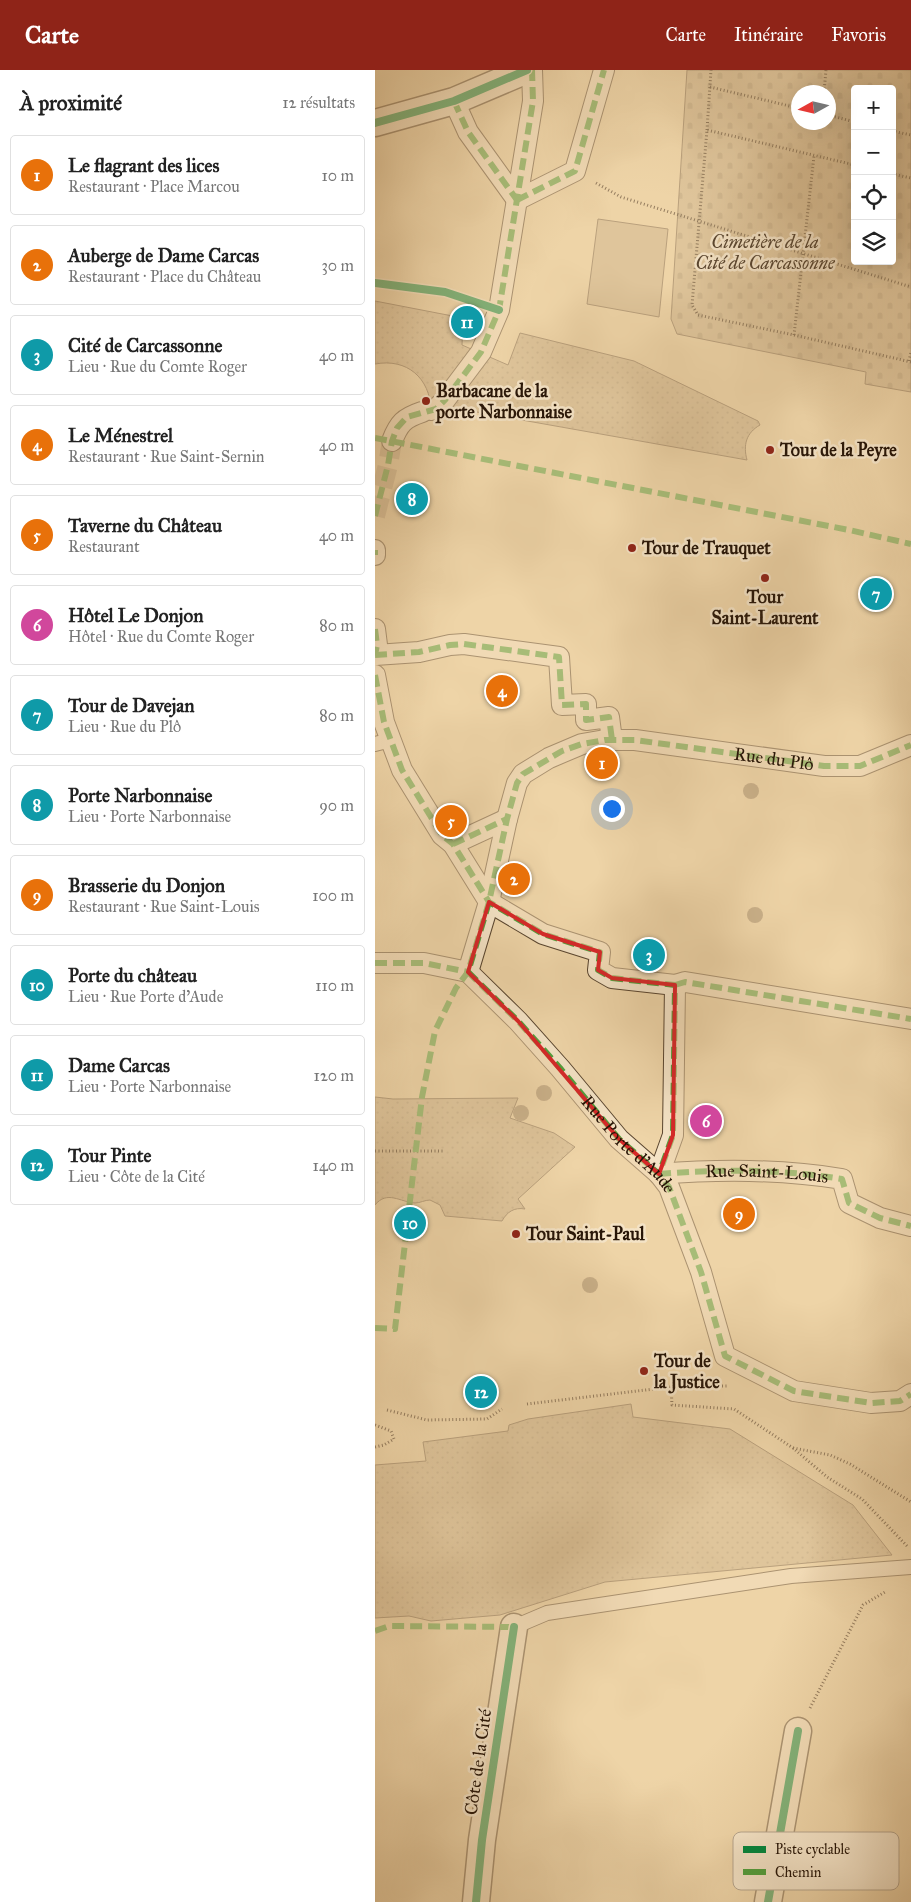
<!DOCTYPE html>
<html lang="fr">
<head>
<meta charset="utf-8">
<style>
  body { margin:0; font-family:"IM FELL Great Primer",serif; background:#f2f2f2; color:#222 }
  .controls { position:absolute; right:15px; top:15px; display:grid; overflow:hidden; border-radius:5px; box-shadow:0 5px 20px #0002 }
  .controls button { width:45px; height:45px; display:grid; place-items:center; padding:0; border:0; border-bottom:1px solid #e0e0e0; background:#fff; color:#222; font:25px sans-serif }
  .compass { position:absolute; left:416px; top:15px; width:45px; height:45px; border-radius:50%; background:#fff; box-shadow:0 5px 20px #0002; rotate:262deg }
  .you { position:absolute; left:236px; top:738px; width:18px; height:18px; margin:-12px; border:4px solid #fff; border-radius:50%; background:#1a73e8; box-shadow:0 0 0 8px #1a73e833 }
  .badge { display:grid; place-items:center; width:32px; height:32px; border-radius:50%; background:#8f2418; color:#fff; font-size:16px; font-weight:700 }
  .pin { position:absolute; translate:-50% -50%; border:2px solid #fff; box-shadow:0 1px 5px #0006 }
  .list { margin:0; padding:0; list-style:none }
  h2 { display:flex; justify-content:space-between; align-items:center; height:65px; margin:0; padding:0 20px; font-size:21px }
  h2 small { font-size:16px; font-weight:400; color:#767676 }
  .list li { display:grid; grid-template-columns:32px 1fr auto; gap:15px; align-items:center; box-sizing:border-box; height:80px; margin:0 10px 10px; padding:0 10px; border:1px solid #e0e0e0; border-radius:5px }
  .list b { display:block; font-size:19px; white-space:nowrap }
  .list p { margin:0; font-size:16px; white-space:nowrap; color:#767676 }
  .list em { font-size:16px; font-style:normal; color:#767676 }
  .icon { flex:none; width:28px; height:28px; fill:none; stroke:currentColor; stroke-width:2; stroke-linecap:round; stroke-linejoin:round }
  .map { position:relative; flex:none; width:536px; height:1832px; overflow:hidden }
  header { display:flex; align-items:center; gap:30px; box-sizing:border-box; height:70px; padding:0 25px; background:#8f2418; color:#fff }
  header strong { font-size:24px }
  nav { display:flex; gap:28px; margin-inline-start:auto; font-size:18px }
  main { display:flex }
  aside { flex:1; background:#fff }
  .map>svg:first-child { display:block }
  .grass { fill:url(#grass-dots); stroke:#7a644a }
  .cemetery { fill:url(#cemetery-stones); stroke:#7a644a; fill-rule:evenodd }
  .park { fill:#ccb48c; stroke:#7a644a }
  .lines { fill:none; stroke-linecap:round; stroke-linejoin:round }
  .pedestrian-tunnel { stroke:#c6ae87; stroke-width:20; stroke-dasharray:20 10; stroke-linecap:butt }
  .service-casing { stroke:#59452f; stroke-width:16 }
  .pedestrian-casing { stroke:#59452f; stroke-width:22 }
  .minor-casing { stroke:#59452f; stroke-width:29 }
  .path { stroke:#271507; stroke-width:3; stroke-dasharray:1 2.5; stroke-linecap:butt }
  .service { stroke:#f4e3c6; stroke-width:14 }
  .pedestrian { stroke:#f4e3c6; stroke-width:20 }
  .minor { stroke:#f4e3c6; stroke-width:26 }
  .quiet { stroke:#51a03d; stroke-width:6; stroke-dasharray:12 6; stroke-linecap:butt }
  .cycleway-casing { stroke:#f4e3c6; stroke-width:11 }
  .cycleway { stroke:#00873e; stroke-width:8 }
  .tree { fill:#9c8565 }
  .marked { fill:none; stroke:#d62828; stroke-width:4; stroke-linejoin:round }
  .poi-dot { fill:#8f2418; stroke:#f4e3c6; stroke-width:2 }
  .labels { text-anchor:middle; stroke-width:5; stroke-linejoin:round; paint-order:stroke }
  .park-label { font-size:18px; font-style:italic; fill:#59452f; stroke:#f4e3c6 }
  .poi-label { font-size:18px; font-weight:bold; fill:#271507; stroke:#f4e3c6; text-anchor:start }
  .street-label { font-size:18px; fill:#271507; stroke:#f4e3c6 }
  .key { fill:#f4e3c6; stroke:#b6a58d; stroke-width:1 }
  .key-label { font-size:14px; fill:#271507 }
</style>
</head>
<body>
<header>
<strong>Carte</strong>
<nav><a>Carte</a><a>Itinéraire</a><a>Favoris</a></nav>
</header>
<main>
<aside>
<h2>À proximité<small>12 résultats</small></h2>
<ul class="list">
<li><span class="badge" style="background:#e8710a">1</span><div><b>Le flagrant des lices</b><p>Restaurant · Place Marcou</p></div><em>10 m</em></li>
<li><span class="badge" style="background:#e8710a">2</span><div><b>Auberge de Dame Carcas</b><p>Restaurant · Place du Château</p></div><em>30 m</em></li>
<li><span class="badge" style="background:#0f9aa8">3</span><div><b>Cité de Carcassonne</b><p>Lieu · Rue du Comte Roger</p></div><em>40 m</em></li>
<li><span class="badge" style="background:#e8710a">4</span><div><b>Le Ménestrel</b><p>Restaurant · Rue Saint-Sernin</p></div><em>40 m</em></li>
<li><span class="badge" style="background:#e8710a">5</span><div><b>Taverne du Château</b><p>Restaurant</p></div><em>40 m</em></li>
<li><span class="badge" style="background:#d1479c">6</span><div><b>Hôtel Le Donjon</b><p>Hôtel · Rue du Comte Roger</p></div><em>80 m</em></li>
<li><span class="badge" style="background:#0f9aa8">7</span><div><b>Tour de Davejan</b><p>Lieu · Rue du Plô</p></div><em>80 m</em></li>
<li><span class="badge" style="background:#0f9aa8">8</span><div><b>Porte Narbonnaise</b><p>Lieu · Porte Narbonnaise</p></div><em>90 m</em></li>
<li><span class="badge" style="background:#e8710a">9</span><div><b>Brasserie du Donjon</b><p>Restaurant · Rue Saint-Louis</p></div><em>100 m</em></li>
<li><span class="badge" style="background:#0f9aa8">10</span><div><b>Porte du château</b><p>Lieu · Rue Porte d'Aude</p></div><em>110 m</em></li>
<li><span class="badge" style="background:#0f9aa8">11</span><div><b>Dame Carcas</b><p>Lieu · Porte Narbonnaise</p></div><em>120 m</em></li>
<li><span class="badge" style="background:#0f9aa8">12</span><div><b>Tour Pinte</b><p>Lieu · Côte de la Cité</p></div><em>140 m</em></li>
</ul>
</aside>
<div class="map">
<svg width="536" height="1832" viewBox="0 0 536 1832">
  <defs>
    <pattern id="grass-dots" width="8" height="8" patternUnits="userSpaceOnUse" patternTransform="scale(1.25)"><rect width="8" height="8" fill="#ccb48c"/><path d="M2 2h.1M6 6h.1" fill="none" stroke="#af9a77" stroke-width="1.8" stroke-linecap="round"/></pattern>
    <pattern id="cemetery-stones" width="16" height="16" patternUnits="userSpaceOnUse" patternTransform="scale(1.25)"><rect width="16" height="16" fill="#ccb48c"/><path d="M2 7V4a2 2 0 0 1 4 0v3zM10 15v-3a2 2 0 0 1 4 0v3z" fill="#af9a77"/></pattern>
  </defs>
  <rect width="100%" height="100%" fill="#eed4a7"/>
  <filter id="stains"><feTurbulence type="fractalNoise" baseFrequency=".004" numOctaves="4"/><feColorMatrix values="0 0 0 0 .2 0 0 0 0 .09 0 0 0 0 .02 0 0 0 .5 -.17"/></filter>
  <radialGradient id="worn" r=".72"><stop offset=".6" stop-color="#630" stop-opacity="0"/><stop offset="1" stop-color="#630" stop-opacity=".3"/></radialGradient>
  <g class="grass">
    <path d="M 0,231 L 88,248 L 87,275 L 133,295 L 145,263 L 259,291 L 383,351 L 385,355 C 371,363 368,375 372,390 L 79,338 L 68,346 L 56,340 C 55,308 32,288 0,294 Z"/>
    <path d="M 0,1027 L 18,1029 L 143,1028 L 135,1048 L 179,1063 L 200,1077 L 143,1129 L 150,1139 C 139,1137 132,1142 127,1151 L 70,1146 L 65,1135 L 55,1130 C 50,1130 45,1133 40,1133 C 25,1132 12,1120 0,1135 Z"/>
    <polygon points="256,1334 258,1347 355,1359 478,1435 517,1485 230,1512 125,1545 56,1551 34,1546 0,1548 0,1395 51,1391 48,1372 133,1361 134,1355 153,1349"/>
  </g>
  <path class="cemetery" d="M 312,0 L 536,0 L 536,322 L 490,314 L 491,302 L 302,264 L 296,249 ZM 480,19 L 517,19 L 517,191 L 480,191 ZM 423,22 L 453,22 L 453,52 L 423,52 Z"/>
  <polygon class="park" points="223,149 293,159 284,247 212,234"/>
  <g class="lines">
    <polyline class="pedestrian-tunnel" points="0,446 13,395 17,371"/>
    <defs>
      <g id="service">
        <polyline points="0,674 16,670"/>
        <polyline points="139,1557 172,1543 416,1506 536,1497"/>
      </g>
      <g id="pedestrian">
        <polyline points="79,31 93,62 142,130"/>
        <polyline points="142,130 200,101 229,0"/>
        <polyline points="56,340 61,339 70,330 106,282 124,240 158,31 157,0"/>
        <path d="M 17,371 C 24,353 29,348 47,342"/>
        <polyline points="0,480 0,485"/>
        <polyline points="0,559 2,575 0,585"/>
        <polyline points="0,585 44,582 75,575 89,574 184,587 187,635 211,634 211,650 234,647 237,670"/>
        <polyline points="0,605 9,652 27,700 67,765 78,774 114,832 168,864 225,882 223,900 237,908 300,915 298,1065 284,1104"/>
        <polyline points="78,774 132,749"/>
        <polyline points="0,893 49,893 93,902"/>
        <path id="s1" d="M 93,902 L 143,951 L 185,998 L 244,1069 L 284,1104 L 294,1117 L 326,1202 L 350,1286 L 419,1321 L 496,1333 L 525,1331 L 536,1324"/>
        <path id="s2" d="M 93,902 L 114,832 L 132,749 L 142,713 L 148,704 L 174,688 L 207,674 L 230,670 L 260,670 L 449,696 L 485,696 L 536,675"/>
        <polyline points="300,915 310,912 536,949"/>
        <path d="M 284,1104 C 346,1099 406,1099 467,1109 L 474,1133 L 505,1148 L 536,1156"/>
      </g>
      <g id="minor">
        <polyline points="0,53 79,31 152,0"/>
        <polyline points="101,1832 107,1770 139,1557"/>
        <polyline points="393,1832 423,1661"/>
      </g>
    </defs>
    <use href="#service" class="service-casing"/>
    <use href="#pedestrian" class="pedestrian-casing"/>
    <use href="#minor" class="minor-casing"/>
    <g class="path">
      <polyline points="335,17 423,38"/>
      <polyline points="449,22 451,0"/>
      <polyline points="453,45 480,52"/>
      <polyline points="332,60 336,0"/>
      <polyline points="517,61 536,65"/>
      <polyline points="480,95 332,60 317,235 323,245 419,265 536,292"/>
      <polyline points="517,104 536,108"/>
      <polyline points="221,113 246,127 536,217"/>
      <polyline points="0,213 70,222 102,233"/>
      <polyline points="419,265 439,86"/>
      <polyline points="534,291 536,282"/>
      <polyline points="0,1081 69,1081"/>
      <polyline points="296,1317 297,1335 359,1339 418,1378 452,1407 487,1429 532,1476"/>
      <polyline points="152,1334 296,1317 352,1316"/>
      <polyline points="12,1340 52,1350 112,1349 127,1339"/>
      <polyline points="0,1355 16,1361 19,1369 9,1375 0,1377"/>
      <polyline points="418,1378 455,1385 475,1394 536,1432"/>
      <polyline points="435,1638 488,1535 510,1522"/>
    </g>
    <use href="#service" class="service"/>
    <use href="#pedestrian" class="pedestrian"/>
    <use href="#minor" class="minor"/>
    <g class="quiet">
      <polyline points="79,31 93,62 142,130"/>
      <polyline points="142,130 200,101 229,0"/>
      <polyline points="0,368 474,460 536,474"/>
      <polyline points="0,446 13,395 17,371 22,358 32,347 61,339 70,330 106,282 124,240 158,31 157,0"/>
      <polyline points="0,480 0,485"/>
      <polyline points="0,559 2,575 0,585"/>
      <polyline points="0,585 44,582 75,575 89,574 184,587 187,635 211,634 211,650 234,647 237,670"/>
      <polyline points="0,605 9,652 27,700 67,765 78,774 114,832 168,864 225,882 223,900 237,908 300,915 298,1065 284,1104"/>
      <polyline points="78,774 132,749"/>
      <polyline points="0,893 49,893 93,902"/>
      <polyline points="93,902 143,951 185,998 244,1069 284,1104 294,1117 326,1202 350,1286 419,1321 496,1333 525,1331 536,1324"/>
      <polyline points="300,915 310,912 536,949"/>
      <path id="s3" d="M 284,1104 C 346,1099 406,1099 467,1109 L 474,1133 L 505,1148 L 536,1156"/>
      <polyline points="0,1258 20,1259 47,1027 60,961 81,918 93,902 114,832 132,749 142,713 148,704 187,681 207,674 230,670 260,670 449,696 485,696 536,675"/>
      <polyline points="0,1561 14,1556 139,1557"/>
    </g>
    <defs>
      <g id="cycleway">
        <polyline points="0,53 79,31 152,0"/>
        <polyline points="0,213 70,222 124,240"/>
        <polyline points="101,1832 107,1770 139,1557"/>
        <polyline points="393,1832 423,1661"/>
      </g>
    </defs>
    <use href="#cycleway" class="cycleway-casing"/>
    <use href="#cycleway" class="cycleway"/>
  </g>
  <g class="tree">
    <circle cx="376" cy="721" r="8"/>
    <circle cx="380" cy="845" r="8"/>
    <circle cx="169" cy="1023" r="8"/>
    <circle cx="146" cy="1043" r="8"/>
    <circle cx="215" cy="1215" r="8"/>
  </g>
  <path d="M0 0H536V1832H0ZM 114,832 L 168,864 L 225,882 L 223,900 L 237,908 L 300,915 L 298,1065 L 284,1104 L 244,1069 L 143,951 L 93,902 Z" fill="#eed4a7" fill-opacity=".55" fill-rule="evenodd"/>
  <path class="marked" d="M 114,832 L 168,864 L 225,882 L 223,900 L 237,908 L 300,915 L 298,1065 L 284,1104 L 244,1069 L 143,951 L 93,902 Z"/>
  <g class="poi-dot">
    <circle cx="51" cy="331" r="5"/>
    <circle cx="395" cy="380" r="5"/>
    <circle cx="257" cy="478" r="5"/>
    <circle cx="390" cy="508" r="5"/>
    <circle cx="141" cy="1164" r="5"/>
    <circle cx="269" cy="1301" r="5"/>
  </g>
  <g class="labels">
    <g class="park-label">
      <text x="390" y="178">Cimetière de la<tspan x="390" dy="21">Cité de Carcassonne</tspan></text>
    </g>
    <g class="poi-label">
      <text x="61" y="327">Barbacane de la<tspan x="61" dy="21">porte Narbonnaise</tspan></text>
      <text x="405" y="386">Tour de la Peyre</text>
      <text x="267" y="484">Tour de Trauquet</text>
      <text x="390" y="533" text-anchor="middle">Tour<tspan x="390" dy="21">Saint-Laurent</tspan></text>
      <text x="151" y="1170">Tour Saint-Paul</text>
      <text x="279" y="1297">Tour de<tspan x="279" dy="21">la Justice</tspan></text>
    </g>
    <g class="street-label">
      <text dy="6" stroke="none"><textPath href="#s2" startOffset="466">Rue du Plô</textPath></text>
      <text dy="6" stroke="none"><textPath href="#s1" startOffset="236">Rue Porte d'Aude</textPath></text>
      <text dy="6" stroke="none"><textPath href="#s3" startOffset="108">Rue Saint-Louis</textPath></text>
      <text transform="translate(103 1692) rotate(-82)" y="6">Côte de la Cité</text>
    </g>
  </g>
  <rect x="358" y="1762" width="166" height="58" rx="8" class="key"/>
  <rect x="368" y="1776" width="23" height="7" fill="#00873e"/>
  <rect x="368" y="1799" width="23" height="6" fill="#51a03d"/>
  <g class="key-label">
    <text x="400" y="1784">Piste cyclable</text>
    <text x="400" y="1807">Chemin</text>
  </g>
  <rect width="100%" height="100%" filter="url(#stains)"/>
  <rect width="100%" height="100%" fill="url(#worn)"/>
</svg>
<div class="controls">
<button>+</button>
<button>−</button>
<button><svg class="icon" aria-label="locate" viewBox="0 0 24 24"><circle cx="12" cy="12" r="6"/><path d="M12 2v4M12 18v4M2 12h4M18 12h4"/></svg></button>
<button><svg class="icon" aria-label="layers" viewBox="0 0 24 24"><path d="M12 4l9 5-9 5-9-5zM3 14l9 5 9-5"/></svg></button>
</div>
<svg class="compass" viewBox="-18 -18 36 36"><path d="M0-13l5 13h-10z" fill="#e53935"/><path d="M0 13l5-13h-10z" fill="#767676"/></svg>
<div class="you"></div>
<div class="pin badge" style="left:227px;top:693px;background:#e8710a">1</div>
<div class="pin badge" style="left:139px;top:809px;background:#e8710a">2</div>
<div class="pin badge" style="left:274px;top:885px;background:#0f9aa8">3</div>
<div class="pin badge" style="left:127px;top:621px;background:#e8710a">4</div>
<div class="pin badge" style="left:76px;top:751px;background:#e8710a">5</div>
<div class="pin badge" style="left:331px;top:1051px;background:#d1479c">6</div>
<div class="pin badge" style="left:501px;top:524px;background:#0f9aa8">7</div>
<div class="pin badge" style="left:37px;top:429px;background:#0f9aa8">8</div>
<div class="pin badge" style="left:364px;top:1144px;background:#e8710a">9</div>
<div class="pin badge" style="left:35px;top:1153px;background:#0f9aa8">10</div>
<div class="pin badge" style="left:92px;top:252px;background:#0f9aa8">11</div>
<div class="pin badge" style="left:106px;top:1322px;background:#0f9aa8">12</div>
</div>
</main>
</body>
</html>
